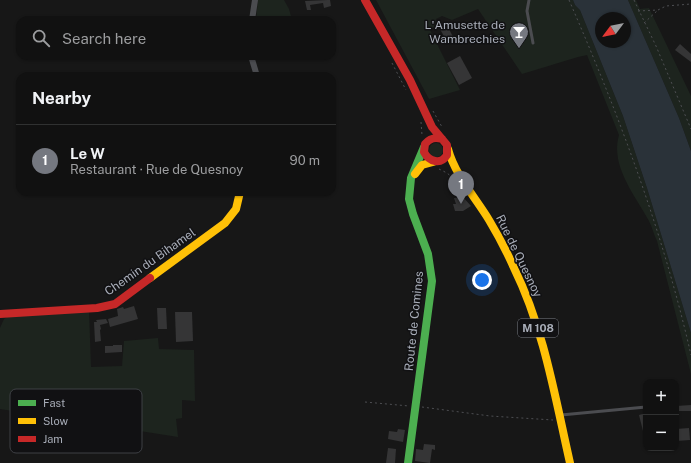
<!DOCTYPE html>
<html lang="en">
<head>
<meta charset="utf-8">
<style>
  body { margin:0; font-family:"Public Sans",sans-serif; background:#1e1f1f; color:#f1f3f6 }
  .controls { position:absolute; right:12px; bottom:12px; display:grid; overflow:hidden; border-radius:8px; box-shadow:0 1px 3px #0004 }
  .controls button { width:36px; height:36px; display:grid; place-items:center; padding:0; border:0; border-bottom:1px solid #303131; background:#111; color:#f1f3f6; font:20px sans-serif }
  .compass { position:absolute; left:595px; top:12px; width:36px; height:36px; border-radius:50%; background:#111; box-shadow:0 1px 3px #0004; rotate:238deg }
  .you { position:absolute; left:482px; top:280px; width:14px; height:14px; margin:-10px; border:3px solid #fff; border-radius:50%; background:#1a73e8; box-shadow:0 0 0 6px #1a73e833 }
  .badge { display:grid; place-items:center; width:26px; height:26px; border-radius:50%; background:#757880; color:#fff; font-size:13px; font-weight:700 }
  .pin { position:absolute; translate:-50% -33px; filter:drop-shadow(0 1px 2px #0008) }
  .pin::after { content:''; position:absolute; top:21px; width:14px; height:12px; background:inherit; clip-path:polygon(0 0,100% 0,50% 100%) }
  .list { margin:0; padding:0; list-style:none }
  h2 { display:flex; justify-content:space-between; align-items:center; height:52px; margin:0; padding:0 16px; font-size:17px }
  h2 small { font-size:13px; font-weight:400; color:#9c9d9f }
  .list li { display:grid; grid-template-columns:26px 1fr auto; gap:12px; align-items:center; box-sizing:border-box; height:72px; padding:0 16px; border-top:1px solid #303131 }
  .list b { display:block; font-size:15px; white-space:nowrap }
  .list p { margin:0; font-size:13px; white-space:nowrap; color:#9c9d9f }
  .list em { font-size:13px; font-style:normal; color:#9c9d9f }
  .icon { flex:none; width:22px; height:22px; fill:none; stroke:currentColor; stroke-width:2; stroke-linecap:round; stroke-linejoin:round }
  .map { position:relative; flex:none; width:691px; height:463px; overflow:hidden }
  .search { position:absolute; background:#111; box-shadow:0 1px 3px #0004; left:16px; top:16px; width:320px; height:44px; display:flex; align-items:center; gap:10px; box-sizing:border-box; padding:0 14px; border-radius:12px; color:#9c9d9f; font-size:15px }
  .panel { position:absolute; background:#111; box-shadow:0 1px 3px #0004; left:16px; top:72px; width:320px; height:124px; border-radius:12px }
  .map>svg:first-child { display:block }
  .green { fill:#1d241e }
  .water { fill:#2a3239; fill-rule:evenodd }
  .building { fill:#353536 }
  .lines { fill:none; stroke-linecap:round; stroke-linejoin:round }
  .path { stroke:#4d4e52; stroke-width:1; stroke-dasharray:2 3; stroke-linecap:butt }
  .lane { stroke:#4b4c50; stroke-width:3 }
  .street { stroke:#4b4c50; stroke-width:6 }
  .fast { stroke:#4caf50; stroke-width:8 }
  .slow { stroke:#ffc107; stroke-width:8 }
  .jam { stroke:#c62828; stroke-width:8 }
  .labels { text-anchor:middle; stroke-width:3; stroke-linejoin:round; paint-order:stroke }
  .shield { fill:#111113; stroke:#7b7e86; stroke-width:1 }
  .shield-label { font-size:11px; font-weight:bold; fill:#a8adb8 }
  .poi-label { font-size:12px; fill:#a8adb8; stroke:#111113; text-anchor:end }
  .street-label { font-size:12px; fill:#a8adb8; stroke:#111113 }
  .key { fill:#111113; stroke:#3e4045; stroke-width:1 }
  .key-label { font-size:11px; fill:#a8adb8 }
</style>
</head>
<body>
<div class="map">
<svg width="691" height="463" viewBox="0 0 691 463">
  <rect width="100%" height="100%" fill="#171717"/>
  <g class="green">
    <polygon points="258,0 284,0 289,9 292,20 256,20"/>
    <path d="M 376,0 L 573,0 L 575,5 L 580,10 L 623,116 L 647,188 L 691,333 L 691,374 L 657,241 C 654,235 652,227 649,221 C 635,195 610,166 619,135 L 587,55 L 578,57 L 522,74 L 478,9 L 452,20 L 442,16 L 436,19 L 434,27 L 430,30 L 460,90 L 429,99 Z"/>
    <polygon points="628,0 636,0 640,9 649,8 691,96 691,151 679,118"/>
    <circle cx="436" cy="150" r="7"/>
    <polygon points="89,310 91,367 122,366 124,341 158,338 159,349 194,350 195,401 182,400 182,418 176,419 178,437 0,409 0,328 4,319 7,317"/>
  </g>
  <path class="water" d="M 573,0 L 628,0 L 679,118 L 691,151 L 691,333 L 647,188 L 623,116 L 580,10 L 575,5 ZM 601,18 L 625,18 L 625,42 L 601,42 Z"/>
  <g class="building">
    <polygon points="327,0 330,0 331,6 324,8 323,3 310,5 311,10 307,10 305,1"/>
    <polygon points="447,25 453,37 446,40 440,29"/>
    <polygon points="680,44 691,54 691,62 675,50"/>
    <polygon points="460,56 472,78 459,85 447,63"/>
    <polygon points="463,197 471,206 463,211 455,211 453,204 456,204 454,198"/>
    <polygon points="134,306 138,319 110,327 108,319 118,316 117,309 123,307 124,309"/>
    <polygon points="157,308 166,308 167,329 158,329"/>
    <polygon points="175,312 192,312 193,341 176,342"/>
    <polygon points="106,319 108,323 100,325 101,329 100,330 101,341 95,342 94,322 97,322 96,320"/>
    <polygon points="113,345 122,345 122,352 105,353 105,346 113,346"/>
    <polygon points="691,405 691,411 676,411 676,406"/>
    <polygon points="646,413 646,435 644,435 639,415"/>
    <polygon points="689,428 690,440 676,441 676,429"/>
    <polygon points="398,429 405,430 403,442 388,439 389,431 397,432"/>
    <polygon points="424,444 435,445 435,450 432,449 430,463 415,461 416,449 423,450"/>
    <polygon points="388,448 396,449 395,463 386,463"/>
  </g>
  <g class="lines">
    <g class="path">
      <path d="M 569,0 C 619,115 663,232 691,355"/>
      <polyline points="634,0 656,46 691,129"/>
      <polyline points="638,11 658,10 666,6 691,4"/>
      <polyline points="644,23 658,10"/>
      <polyline points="392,63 406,90"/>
      <polyline points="433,111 442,127"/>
      <polyline points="421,122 422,135"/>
      <polyline points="439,169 447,173 453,178"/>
      <polyline points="365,402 409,406"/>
      <polyline points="422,407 490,416 553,420"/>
    </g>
    <g class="lane">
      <polyline points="529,0 527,11 533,43"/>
      <polyline points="561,415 646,407"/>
    </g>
    <g class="street">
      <polyline points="252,20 255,0"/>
      <polyline points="251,56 257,76"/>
    </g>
    <polyline class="fast" points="408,463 432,281 428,254 413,214 409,199 411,178 424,147"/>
    <g class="slow">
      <path d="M 448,149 C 455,175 475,197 489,220 C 498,235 507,252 514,268 C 544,329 555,397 570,463"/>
      <polyline points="415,174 422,165 433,162"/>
      <polyline points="150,278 225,223 236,209 240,192"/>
    </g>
    <g class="jam">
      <path d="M 365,0 L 410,80 L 432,127 L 447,145 L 447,155 C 441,165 429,162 424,152 L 425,144 C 430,138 435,137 442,139"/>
      <polyline points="0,314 97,308 115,304 150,278"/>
    </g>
  </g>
  <defs>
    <symbol id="bar-pin" viewBox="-11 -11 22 30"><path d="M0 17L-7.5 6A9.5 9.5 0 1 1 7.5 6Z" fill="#757880" stroke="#111113"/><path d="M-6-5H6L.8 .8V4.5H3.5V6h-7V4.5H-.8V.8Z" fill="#fff"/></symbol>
  </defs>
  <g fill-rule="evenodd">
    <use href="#bar-pin" x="508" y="21" width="22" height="30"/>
  </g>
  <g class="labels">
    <rect class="shield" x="518" y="319" width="40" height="18" rx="3"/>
    <g class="shield-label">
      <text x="538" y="332">M 108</text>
    </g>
    <g class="poi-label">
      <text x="505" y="29">L'Amusette de<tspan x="505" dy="14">Wambrechies</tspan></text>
    </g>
    <g class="street-label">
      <text transform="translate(519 256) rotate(64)" y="4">Rue de Quesnoy</text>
      <text transform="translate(150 262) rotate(-35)" y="4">Chemin du Bihamel</text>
      <text transform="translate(414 321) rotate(-84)" y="4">Route de Comines</text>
    </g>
  </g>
  <rect x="10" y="389" width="132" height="64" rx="6" class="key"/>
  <rect x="18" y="400" width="18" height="6" fill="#4caf50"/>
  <rect x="18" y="418" width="18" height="6" fill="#ffc107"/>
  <rect x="18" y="436" width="18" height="6" fill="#c62828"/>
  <g class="key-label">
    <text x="43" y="407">Fast</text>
    <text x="43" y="425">Slow</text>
    <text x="43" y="443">Jam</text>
  </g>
</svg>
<div class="controls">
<button>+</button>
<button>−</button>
</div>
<svg class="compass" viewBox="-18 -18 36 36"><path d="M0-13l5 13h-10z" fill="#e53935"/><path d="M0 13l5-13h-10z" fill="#9c9d9f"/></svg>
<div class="you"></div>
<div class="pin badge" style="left:461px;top:204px">1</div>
<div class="search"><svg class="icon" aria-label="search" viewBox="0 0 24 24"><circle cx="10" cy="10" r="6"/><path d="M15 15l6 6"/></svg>Search here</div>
<section class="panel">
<h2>Nearby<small></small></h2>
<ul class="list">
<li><span class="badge">1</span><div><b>Le W</b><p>Restaurant · Rue de Quesnoy</p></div><em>90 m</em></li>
</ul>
</section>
</div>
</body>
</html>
